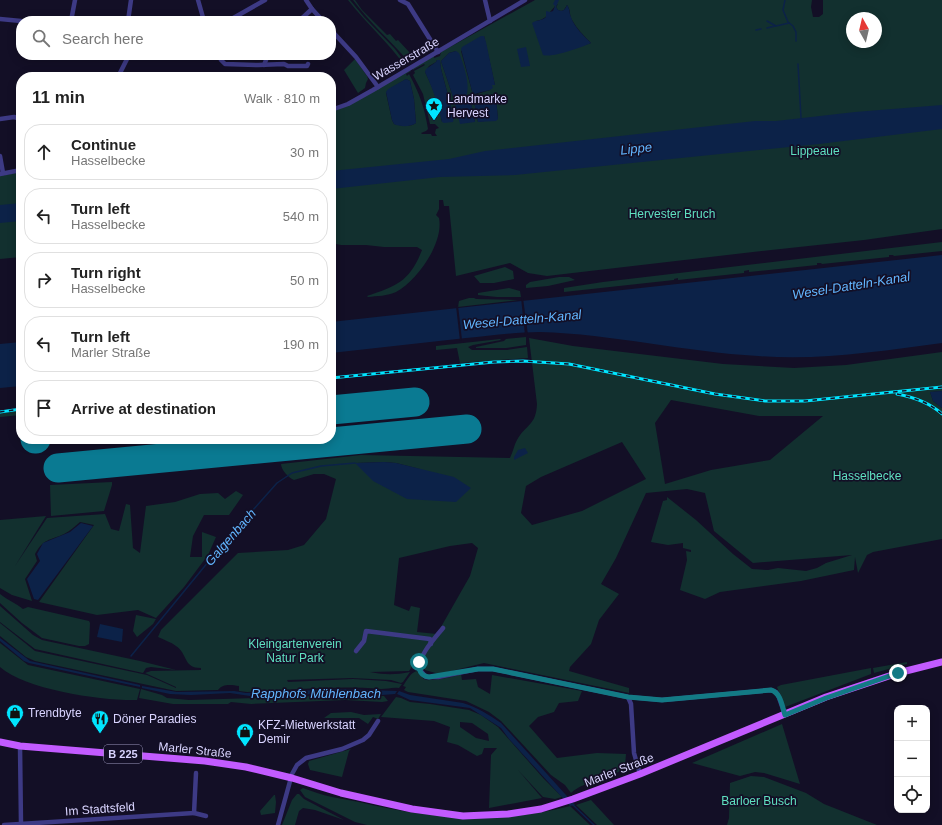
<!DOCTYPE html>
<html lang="en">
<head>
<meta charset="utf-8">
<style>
  body { margin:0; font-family:Arial,sans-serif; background:#f6f6f6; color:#222 }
  .controls { position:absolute; right:12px; bottom:12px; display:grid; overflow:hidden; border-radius:8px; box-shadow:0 2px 10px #0003 }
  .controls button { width:36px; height:36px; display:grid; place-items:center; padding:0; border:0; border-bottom:1px solid #e0e0e0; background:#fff; color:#222; font:20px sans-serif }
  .compass { position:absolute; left:846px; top:12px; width:36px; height:36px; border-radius:50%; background:#fff; box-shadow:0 2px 10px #0003; rotate:352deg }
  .stop { position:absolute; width:12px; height:12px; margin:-9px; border:3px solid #137a85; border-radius:50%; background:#fff }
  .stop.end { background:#137a85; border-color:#fff; box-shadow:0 1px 4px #0008 }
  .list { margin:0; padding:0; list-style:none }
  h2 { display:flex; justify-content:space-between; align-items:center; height:52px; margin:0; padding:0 16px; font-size:17px }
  h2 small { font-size:13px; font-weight:400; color:#767676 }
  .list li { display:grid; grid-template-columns:26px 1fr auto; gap:12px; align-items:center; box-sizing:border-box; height:56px; margin:0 8px 8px; padding:0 8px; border:1px solid #e0e0e0; border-radius:16px }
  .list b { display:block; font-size:15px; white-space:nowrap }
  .list p { margin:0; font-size:13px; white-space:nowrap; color:#767676 }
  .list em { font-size:13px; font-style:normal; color:#767676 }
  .icon { flex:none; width:22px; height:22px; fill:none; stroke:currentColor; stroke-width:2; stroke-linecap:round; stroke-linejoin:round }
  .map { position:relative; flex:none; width:942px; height:825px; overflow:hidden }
  .search { position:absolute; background:#fff; box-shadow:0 2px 10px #0003; left:16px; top:16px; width:320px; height:44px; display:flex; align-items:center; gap:10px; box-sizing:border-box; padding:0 14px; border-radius:16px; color:#767676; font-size:15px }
  .panel { position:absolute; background:#fff; box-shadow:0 2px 10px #0003; left:16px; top:72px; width:320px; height:372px; border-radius:16px }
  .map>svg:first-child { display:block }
  .green { fill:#12302f; fill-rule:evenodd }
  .water { fill:#0c2248 }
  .pier { fill:#130f26 }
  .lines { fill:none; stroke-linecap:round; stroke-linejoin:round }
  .stream { stroke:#0c2248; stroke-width:1.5 }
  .runway { stroke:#0a7a92; stroke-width:29 }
  .minor { stroke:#3d3a85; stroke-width:4.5 }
  .primary { stroke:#c25bff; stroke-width:7 }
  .rail-casing { stroke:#00e5ff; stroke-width:3 }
  .rail { stroke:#130f26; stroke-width:1.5; stroke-dasharray:4.5; stroke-linecap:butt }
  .route { stroke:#137a85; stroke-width:5 }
  .labels { text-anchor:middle; stroke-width:3.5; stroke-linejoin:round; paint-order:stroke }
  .shield { fill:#130f26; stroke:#9e99be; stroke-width:1 }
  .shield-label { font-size:11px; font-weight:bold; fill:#d9d4ff }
  .street-label { font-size:12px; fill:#d9d4ff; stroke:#130f26 }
  .poi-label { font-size:12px; fill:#d9d4ff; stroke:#130f26; text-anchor:start }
  .park-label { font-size:12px; fill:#5fe0c0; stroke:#130f26 }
  .water-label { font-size:13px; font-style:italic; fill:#62b6ff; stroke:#130f26 }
</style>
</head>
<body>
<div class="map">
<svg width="942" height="825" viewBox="0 0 942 825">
  <rect width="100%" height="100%" fill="#130f26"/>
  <g class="green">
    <path d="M 348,0 L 350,0 L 364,17 L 395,49 L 407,65 L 405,66 C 388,42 366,23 348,0 Z"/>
    <path d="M 353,0 L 355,0 L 362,10 L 387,35 L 390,34 L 396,41 L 398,40 L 410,53 L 406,56 L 410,61 L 413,61 L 410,63 L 409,61 L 408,61 C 390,40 369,22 353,0 Z"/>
    <path d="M 535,0 L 812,0 L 811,7 L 813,17 L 819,17 L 823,14 L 823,0 L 942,0 L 942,229 L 864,240 L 753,252 L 547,276 L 528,273 L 510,263 L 456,276 L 449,206 L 444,206 L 443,200 L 439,200 L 439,209 L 436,215 L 439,218 C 444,243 417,281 396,292 C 388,296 376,296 368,297 L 367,296 C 397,286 410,281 422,250 L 417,247 L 384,247 L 366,245 L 341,245 L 331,243 L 331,112 L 410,70 L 411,71 L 406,74 L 407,76 L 409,74 C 419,92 425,109 428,129 L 426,131 L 421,133 L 422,134 L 431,134 L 432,136 L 437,136 L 435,133 L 436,129 L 439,128 L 435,124 L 430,124 L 423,94 L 413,75 L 415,73 L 414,71 L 425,65 L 424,64 L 413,70 L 412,68 L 434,56 L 434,58 L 440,56 L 441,52 ZM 558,4 L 556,7 L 558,10 L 561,11 L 564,10 L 567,5 C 571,10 569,15 572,20 C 577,29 584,36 591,43 L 566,51 L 536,21 C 549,19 549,10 558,4 ZM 852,18 L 876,18 L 876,42 L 852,42 ZM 484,36 L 495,85 L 492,85 L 490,90 L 477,94 L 472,91 L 461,51 ZM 456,51 L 453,97 L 441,61 L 449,53 ZM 437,60 L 440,61 L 441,69 L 454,118 L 442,122 C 439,104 433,88 425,72 L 429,66 L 436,62 ZM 406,79 L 410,81 L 414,99 L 416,123 C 411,127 401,126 394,124 L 392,120 L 386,93 L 388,90 ZM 490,96 L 494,99 L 496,98 L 498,119 L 478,122 L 474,101 ZM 470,98 L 475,122 L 454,101 Z"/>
    <polygon points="355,59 367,76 368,79 366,83 365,88 358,93 344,70"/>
    <polygon points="21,172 21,257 0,259 0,176"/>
    <polygon points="942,242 942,251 894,256 893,255 889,255 889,257 822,264 821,263 817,263 817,265 749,272 749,270 744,271 744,273 678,280 678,278 674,279 674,280 564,292 564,288 603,282"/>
    <polygon points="505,267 513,271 514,279 494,283 480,283 474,276"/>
    <polygon points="559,277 569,277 575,280 548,286 526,288 526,285 530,282"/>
    <polygon points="509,288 520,291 521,297 497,297 478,295 478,293"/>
    <polygon points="469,298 474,298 476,299 518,300 458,307 459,301"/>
    <polygon points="526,337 526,345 506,348 476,348 476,347 504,341 506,339"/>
    <path d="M 529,338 L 573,346 L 723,364 L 794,368 L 846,365 L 942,352 L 942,391 L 930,392 L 933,401 L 942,408 L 942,539 L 873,552 L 867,555 L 858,573 L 855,557 L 854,570 L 801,581 L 720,592 L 705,599 L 680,590 L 687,560 L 686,551 L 691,552 L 691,550 L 683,548 L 683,543 L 668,545 L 651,542 L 663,501 L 667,500 L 667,497 L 696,520 L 733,554 L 752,569 L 768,570 L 778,568 L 806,571 L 817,568 L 826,563 L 852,555 L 753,563 L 714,531 L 705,493 L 687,489 L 646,493 L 616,558 L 601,584 L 619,594 L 599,620 L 591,644 L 570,667 L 569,671 L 629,688 L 629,693 L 484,663 L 439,674 L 425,670 L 424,667 L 413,665 L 409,671 L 370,672 C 385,675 395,675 410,672 L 403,682 L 401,683 L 391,680 L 352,678 L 287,680 L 288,682 L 353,679 L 386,681 L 402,684 L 399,688 C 393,687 387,689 381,689 C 337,685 291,690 247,692 L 239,691 L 239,686 C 232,685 223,683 218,690 L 176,691 L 35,661 L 26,657 L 0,636 L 0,623 L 35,651 L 147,675 L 176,688 L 176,687 L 145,673 L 151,671 L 201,670 L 201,668 C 183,668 188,654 176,646 C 171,642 164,640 158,637 L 161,630 L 238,553 L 288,550 L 304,545 L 326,519 L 336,479 L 324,474 L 314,474 L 294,480 C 289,478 281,470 281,464 L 361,455 L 510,458 C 513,452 514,445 517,440 C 526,424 536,426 537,404 ZM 671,400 L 759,416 L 823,416 L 770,460 L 711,470 L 665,484 L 655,423 ZM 622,442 L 646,479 L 582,511 L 532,525 L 521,513 L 526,486 L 541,477 ZM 384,462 L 396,463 L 420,469 L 356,463 ZM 472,543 L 478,548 L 470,576 L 437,634 L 417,632 L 420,608 L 411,606 L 409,611 L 394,605 L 399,558 L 450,546 Z"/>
    <polygon points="500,339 501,340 473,345 468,347 472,350 507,350 527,347 528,358 460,363 457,348 436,350 436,346"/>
    <polygon points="21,411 21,415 0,417 0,413"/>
    <polygon points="112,482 112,485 104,511 51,516 50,485"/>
    <path d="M 236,491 L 243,495 L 229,515 L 204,515 L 193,536 L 190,557 L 202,557 L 202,532 L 216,537 L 208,555 L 184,587 L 156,618 L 138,610 L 97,615 L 39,602 L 94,525 L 80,522 C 75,526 70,531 64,534 C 49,541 44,538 35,554 L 37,561 L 25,579 L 32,601 L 12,595 L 0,588 L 0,520 L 46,516 L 15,566 L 47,518 L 105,514 L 111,529 L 119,531 L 126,504 L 130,505 L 133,548 L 140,553 L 146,506 L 175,502 L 200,494 L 218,493 L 225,499 Z"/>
    <path d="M 0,594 C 7,600 16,603 23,609 L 28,607 L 89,621 L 90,623 L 89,644 L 85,646 L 79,646 L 42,638 L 22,623 L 0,603 Z"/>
    <polygon points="0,606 33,635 42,640 140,661 176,670 151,667 146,668 143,673 35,649 0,622"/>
    <polygon points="136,615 156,619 153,624 137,637 133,631"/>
    <path d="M 0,643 L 28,665 L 140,689 L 137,700 C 103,701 26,690 0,667 Z"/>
    <polygon points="907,662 907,664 874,673 873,668"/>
    <polygon points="871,668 871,674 785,707 777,687 781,685"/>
    <path d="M 417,671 C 419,674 422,678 426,680 C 431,681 456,677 461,674 L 462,680 L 476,679 L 478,687 L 490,694 L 492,675 L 582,691 L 578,701 L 559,703 L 554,712 L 538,717 L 529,726 L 557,758 L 597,753 L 626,754 L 625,766 C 613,781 586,779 571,793 L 565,785 L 551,775 L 501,721 L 489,712 L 466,701 L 408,692 L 404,690 L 406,687 L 403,686 C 407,680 411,672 417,671 Z"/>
    <polygon points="141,689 162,695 167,698 189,700 349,695 384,696 388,701 382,702 345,700 251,704 231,702 228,704 173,704 139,698"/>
    <path d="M 396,697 L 401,698 L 410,702 L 430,704 L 469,710 L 481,715 L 498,727 L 544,779 L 562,797 L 555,799 L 543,797 L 518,770 L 542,798 L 489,808 L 491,755 L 497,748 L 484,748 L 482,754 L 477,756 L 458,745 L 447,742 L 450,727 L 434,721 L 381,717 ZM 460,722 L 472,723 L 488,734 L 489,741 L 476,738 L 460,727 Z"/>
    <polygon points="351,712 364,715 381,714 378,719 373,717 368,724 359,718 324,718 331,713"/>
    <polygon points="782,724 800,784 764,773 755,772 740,776 692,763"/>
    <polygon points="351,749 349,751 342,777 310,770 308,764 309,761"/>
    <polygon points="751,776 764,777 806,793 824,804 877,825 727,825 729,818 730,783"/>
    <path d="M 303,788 C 312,791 322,795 332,797 C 341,799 350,800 359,802 C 430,819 499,825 570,806 L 590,825 L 367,825 L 355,822 L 305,797 L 300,790 Z"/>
    <polygon points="297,794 299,794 304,799 344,820 315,810 303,808 299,811 295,825 282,825 292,800"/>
    <polygon points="274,795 275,795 276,802 275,813 261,815 260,811"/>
    <polygon points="591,800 614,825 597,825 576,805"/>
  </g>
  <g class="water">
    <path d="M 555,0 L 559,0 L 556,7 L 558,10 C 563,12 565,10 567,5 C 570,9 569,13 571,17 C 574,27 584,36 591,43 C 582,47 553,58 543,55 L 532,23 C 536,20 542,21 546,17 L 546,11 L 550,12 L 553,11 L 555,6 L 553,4 Z"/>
    <polygon points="481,36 484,36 486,42 495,85 492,85 493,88 490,90 474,94 472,91 461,49 462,47"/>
    <polygon points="526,47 530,66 521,67 517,49"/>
    <path d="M 456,51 L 459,53 C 463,63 471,86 466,96 L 458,98 L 453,97 L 441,61 L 449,53 Z"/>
    <path d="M 437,60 L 440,60 L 441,69 L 454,118 L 453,122 L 444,123 L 442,122 C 438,104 433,89 425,72 L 426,69 L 436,62 Z"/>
    <path d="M 406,79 L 410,81 L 414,99 L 416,123 C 411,127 400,127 394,124 L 392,120 L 386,92 L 388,89 Z"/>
    <polygon points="490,96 494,99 496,98 498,119 496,121 478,122 474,101"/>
    <polygon points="470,98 475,122 460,124 454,101"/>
    <polygon points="942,105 942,129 819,144 515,175 440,177 331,189 331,171 449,159 485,151 755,121 776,121 855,112"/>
    <polygon points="21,203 21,221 0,223 0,205"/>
    <path d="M 942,255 L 942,343 C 881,351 819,361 758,356 C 685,352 612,334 540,332 C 515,332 490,336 466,338 C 421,343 376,348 331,353 L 331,322 Z"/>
    <polygon points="21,342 21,386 0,388 0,344"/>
    <polygon points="942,391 942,408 933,401 930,392"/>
    <polygon points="525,448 528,453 514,460 514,457 518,450"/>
    <polygon points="384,462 396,463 454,477 471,488 456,502 407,499 373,481 355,463"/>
    <polygon points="81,523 93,526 38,600 34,599 27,579 40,561 37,554 43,543 70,532"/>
    <polygon points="100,624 123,629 122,642 97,637"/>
    <polygon points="0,638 30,661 140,685 140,687 29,663 24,661 0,641"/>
    <polygon points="142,686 177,692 234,691 246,693 340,689 397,691 395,694 382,695 346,693 250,696 230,693 191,695 170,694 142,688"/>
    <path d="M 399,691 L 410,695 L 463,703 C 477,707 489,715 501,723 L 575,805 L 570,806 L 509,739 L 501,728 L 470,708 L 410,700 L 397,694 Z"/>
  </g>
  <g class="pier">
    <polygon points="521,298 523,298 528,335 525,335"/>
    <polygon points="458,305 462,340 460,341 456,306"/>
  </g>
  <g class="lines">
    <g class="stream">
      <polyline points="785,0 783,10 788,22 793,26 796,32 796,41"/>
      <polyline points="767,21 776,26 789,23"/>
      <polyline points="767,28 775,26"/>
      <polyline points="756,30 761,29"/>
      <polyline points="798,64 801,118"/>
      <polyline points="131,656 227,539 277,483 292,473 321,466 355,463"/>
      <polyline points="572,804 594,825"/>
    </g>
    <g class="runway">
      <polyline points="331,410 415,402"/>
      <polyline points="35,439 36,439"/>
      <polyline points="58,468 467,429"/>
    </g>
    <g class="minor">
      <polyline points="198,0 204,21"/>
      <polyline points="306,0 312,9 323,21"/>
      <polyline points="400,0 408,4 438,52"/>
      <polyline points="485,0 490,21"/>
      <polyline points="0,19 21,21"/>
      <polyline points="71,21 75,0"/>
      <polyline points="128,21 131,0"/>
      <polyline points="228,21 265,0"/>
      <polyline points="299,21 312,9"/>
      <polyline points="331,30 356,57 378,87"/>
      <polyline points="221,60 225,64 258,65 284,64 288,66 307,66 308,64"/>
      <polyline points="264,65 268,55"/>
      <polyline points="118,77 129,55"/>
      <polyline points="331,110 348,104 373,90 525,0"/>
      <polyline points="0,119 14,117 21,119"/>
      <polyline points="0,156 3,173"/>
      <polyline points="0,174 21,170"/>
      <path d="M 443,628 C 435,638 418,656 419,669 L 426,677 L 438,677 L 478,669 L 493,669 L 628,697 L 662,700 L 771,690 L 776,692 L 778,695 L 785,715"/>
      <polyline points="356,651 364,641 366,631 430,639 431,644"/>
      <polyline points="628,697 631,704 634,753 640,774"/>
      <polyline points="20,746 21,824"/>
      <polyline points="194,813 206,816"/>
      <polyline points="4,825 194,813 196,773"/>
      <polyline points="278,825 292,774 297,765 306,758 342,749 363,740 369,735 378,721"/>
    </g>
    <polyline class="primary" points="0,742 20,746 205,761 246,767 292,778 341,793 412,809 463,816 508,814 541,809 573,799 640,774 826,697 898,673 942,662"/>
    <defs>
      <g id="rail">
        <polyline points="331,378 494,362 523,361 569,364 715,394 765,401 805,401 942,387"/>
        <path d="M 897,394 C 913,397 930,403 942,414"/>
        <polyline points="0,412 21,409"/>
      </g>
    </defs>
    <use href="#rail" class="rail-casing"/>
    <use href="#rail" class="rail"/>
  </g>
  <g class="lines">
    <path class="route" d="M 419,662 C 418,670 421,676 429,677 L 478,669 L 493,669 L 628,697 L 662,700 L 771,690 C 781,693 782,706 785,715 L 826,698 L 898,673"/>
  </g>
  <defs>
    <symbol id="sight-pin" viewBox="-11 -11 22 30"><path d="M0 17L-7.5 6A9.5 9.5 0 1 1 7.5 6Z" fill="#00e5ff" stroke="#130f26"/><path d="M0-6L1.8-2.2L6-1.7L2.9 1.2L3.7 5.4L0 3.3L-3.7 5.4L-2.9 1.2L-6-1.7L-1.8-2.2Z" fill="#111"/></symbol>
    <symbol id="shop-pin" viewBox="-11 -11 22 30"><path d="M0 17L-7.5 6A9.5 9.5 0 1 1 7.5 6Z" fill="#00e5ff" stroke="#130f26"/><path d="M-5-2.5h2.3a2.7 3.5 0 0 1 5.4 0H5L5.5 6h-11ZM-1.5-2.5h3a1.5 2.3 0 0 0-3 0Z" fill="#111"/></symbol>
    <symbol id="restaurant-pin" viewBox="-11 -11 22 30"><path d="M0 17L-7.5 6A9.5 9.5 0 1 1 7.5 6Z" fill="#00e5ff" stroke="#130f26"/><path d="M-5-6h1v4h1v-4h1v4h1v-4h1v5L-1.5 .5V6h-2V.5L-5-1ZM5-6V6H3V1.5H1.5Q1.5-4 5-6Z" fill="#111"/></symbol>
  </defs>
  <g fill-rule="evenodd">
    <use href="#sight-pin" x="424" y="96" width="20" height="27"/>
    <use href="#shop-pin" x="5" y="703" width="20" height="27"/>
    <use href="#restaurant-pin" x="90" y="709" width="20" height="27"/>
    <use href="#shop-pin" x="235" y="722" width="20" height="27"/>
  </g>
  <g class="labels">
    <rect class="shield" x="104" y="745" width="38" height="18" rx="3"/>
    <g class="shield-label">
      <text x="123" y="758">B 225</text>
    </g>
    <g class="street-label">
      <text transform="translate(406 59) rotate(-30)" y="4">Wasserstraße</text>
      <text transform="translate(195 750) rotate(6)" y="4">Marler Straße</text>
      <text transform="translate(619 770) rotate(-21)" y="4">Marler Straße</text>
      <text transform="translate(100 809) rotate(-4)" y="4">Im Stadtsfeld</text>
    </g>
    <g class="poi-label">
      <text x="447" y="103">Landmarke<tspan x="447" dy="14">Hervest</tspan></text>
      <text x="28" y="717">Trendbyte</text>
      <text x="113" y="723">Döner Paradies</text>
      <text x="258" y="729">KFZ-Mietwerkstatt<tspan x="258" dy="14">Demir</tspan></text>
    </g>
    <g class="park-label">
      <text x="815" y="155">Lippeaue</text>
      <text x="672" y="218">Hervester Bruch</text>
      <text x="867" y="480">Hasselbecke</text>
      <text x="295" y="648">Kleingartenverein<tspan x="295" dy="14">Natur Park</tspan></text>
      <text x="759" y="805">Barloer Busch</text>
    </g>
    <g class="water-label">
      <text transform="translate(636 148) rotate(-6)" y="5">Lippe</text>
      <text transform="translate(851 285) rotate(-9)" y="5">Wesel-Datteln-Kanal</text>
      <text transform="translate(522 319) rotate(-5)" y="5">Wesel-Datteln-Kanal</text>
      <text transform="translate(230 537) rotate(-49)" y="5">Galgenbach</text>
      <text x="316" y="698">Rapphofs Mühlenbach</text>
    </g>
  </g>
</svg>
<div class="controls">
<button>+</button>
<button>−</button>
<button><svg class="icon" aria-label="locate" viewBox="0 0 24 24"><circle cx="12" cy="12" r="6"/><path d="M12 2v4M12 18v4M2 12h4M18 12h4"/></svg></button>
</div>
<svg class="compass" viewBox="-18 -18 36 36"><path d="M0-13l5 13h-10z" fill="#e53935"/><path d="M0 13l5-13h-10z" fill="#767676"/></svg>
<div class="stop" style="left:419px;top:662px"></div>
<div class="stop end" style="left:898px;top:673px"></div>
<div class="search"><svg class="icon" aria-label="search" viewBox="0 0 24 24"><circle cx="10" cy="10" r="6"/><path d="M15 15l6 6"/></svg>Search here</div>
<section class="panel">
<h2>11 min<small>Walk · 810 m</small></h2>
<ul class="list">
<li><svg class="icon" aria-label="ahead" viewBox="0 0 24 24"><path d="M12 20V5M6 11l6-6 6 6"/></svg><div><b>Continue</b><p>Hasselbecke</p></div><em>30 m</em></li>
<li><svg class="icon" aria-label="left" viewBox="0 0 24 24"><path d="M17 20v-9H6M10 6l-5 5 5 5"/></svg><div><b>Turn left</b><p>Hasselbecke</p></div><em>540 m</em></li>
<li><svg class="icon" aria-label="right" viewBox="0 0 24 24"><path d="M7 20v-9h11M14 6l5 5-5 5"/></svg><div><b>Turn right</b><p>Hasselbecke</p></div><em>50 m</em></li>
<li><svg class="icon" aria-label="left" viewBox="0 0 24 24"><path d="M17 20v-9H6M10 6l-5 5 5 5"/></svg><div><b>Turn left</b><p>Marler Straße</p></div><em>190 m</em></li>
<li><svg class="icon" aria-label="arrive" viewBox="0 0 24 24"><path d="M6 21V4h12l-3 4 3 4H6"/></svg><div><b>Arrive at destination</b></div></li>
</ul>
</section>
</div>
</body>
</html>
